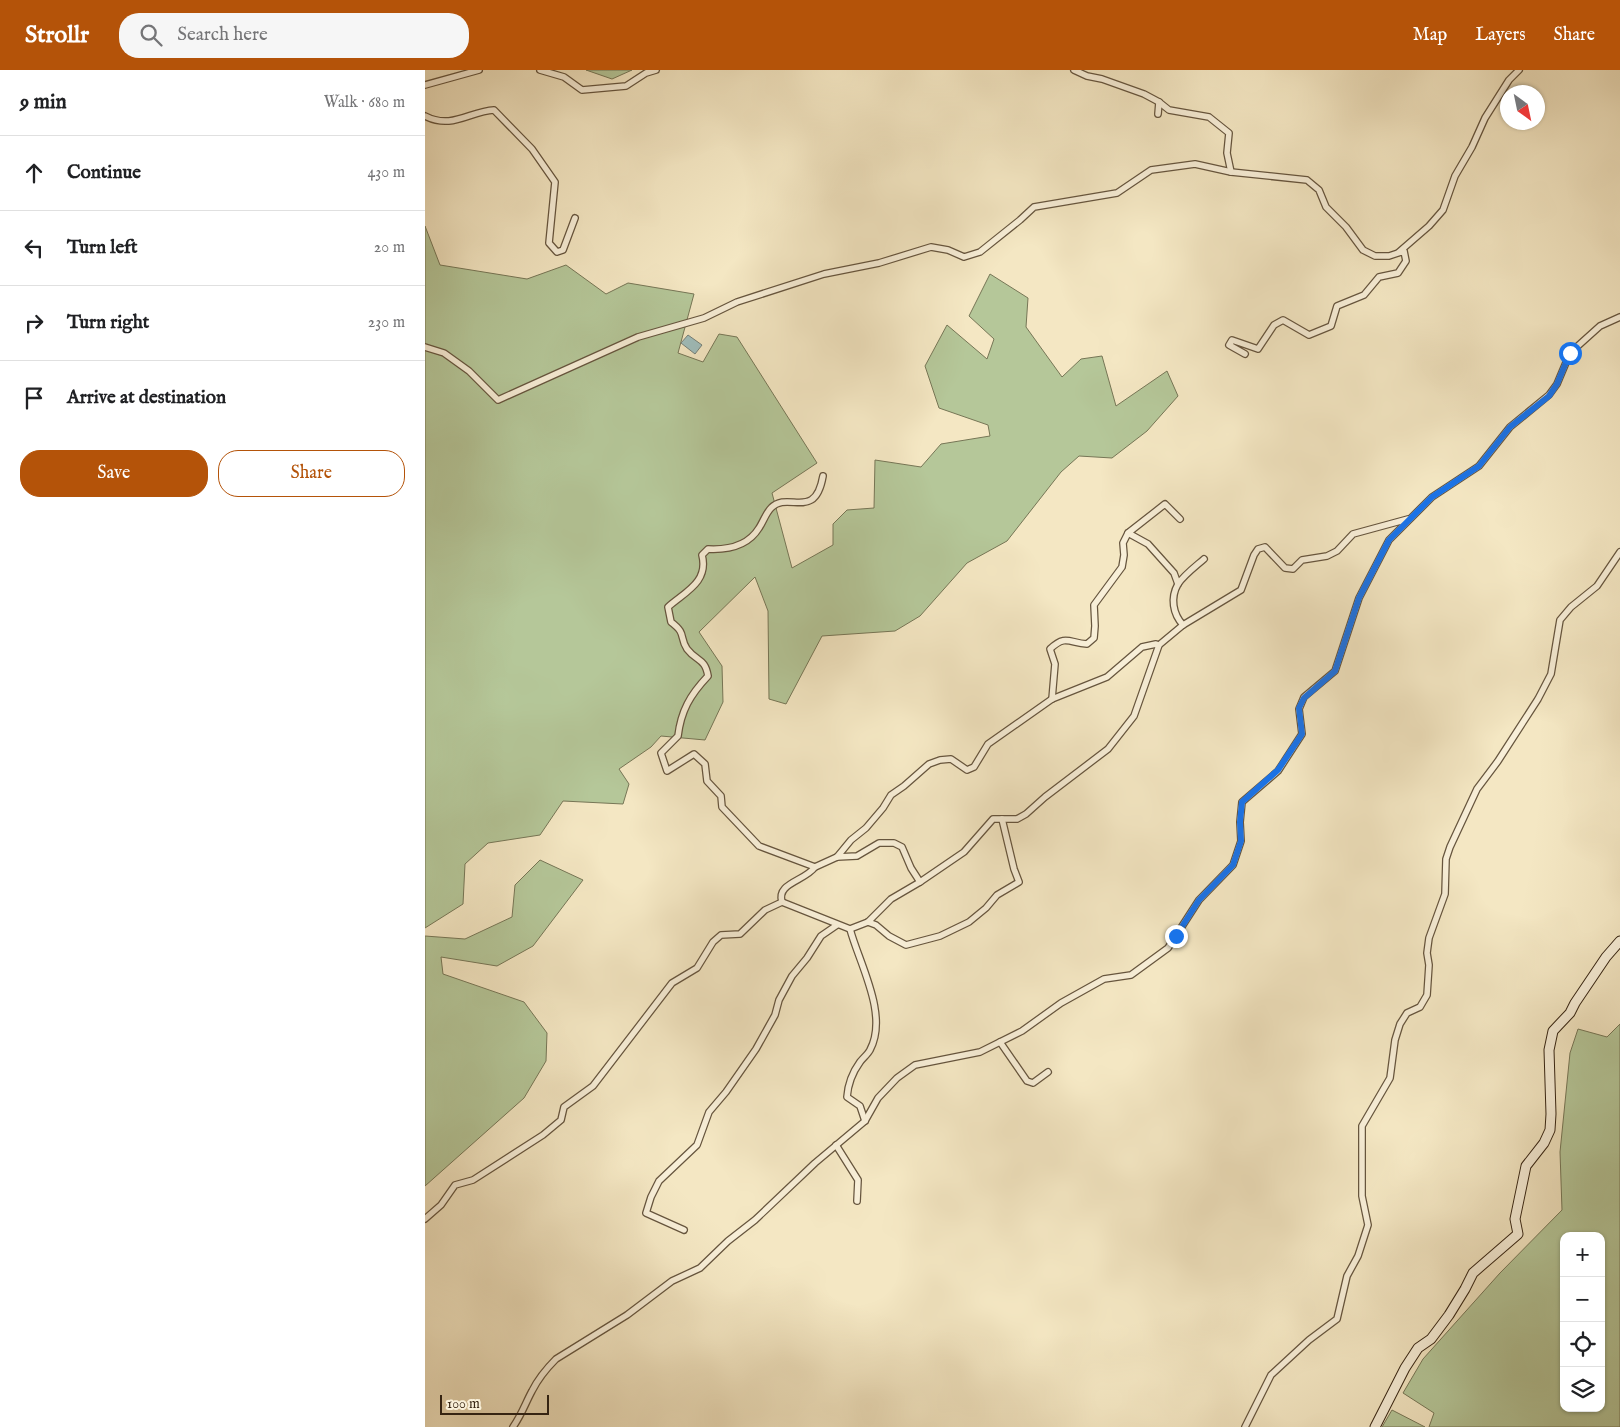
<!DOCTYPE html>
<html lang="en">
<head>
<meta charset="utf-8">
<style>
  body { margin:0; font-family:"IM FELL English",serif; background:#f6f6f6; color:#202124 }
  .controls { position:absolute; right:15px; bottom:15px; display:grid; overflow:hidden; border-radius:10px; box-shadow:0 1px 4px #0004 }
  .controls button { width:45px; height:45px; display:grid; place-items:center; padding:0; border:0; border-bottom:1px solid #e0e0e0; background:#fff; color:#202124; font:25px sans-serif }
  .compass { position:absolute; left:1075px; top:15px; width:45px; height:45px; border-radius:50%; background:#fff; box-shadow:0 1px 4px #0004; rotate:147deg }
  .scale { position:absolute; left:15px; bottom:12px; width:109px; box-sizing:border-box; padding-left:5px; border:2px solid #362412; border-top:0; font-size:14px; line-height:18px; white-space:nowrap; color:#362412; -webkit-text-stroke:4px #f8efd8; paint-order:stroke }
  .stop { position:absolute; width:15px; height:15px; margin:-11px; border:4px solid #1a73e8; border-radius:50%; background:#fff }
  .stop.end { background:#1a73e8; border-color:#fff; box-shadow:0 1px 5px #0008 }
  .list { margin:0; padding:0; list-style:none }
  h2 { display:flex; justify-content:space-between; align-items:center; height:65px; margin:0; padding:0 20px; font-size:21px }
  h2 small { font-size:16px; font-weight:400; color:#757577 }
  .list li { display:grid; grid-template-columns:32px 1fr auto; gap:15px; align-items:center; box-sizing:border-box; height:75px; padding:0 20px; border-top:1px solid #e0e0e0 }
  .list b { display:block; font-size:19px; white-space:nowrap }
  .list em { font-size:16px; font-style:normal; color:#757577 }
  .actions { display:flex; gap:10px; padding:15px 20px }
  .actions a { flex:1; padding:11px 0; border:1px solid #b45309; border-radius:20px; text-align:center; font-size:18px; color:#b45309 }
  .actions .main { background:#b45309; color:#fff }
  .icon { flex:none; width:28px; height:28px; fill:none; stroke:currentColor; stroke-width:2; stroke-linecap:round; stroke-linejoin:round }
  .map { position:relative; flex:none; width:1195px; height:1357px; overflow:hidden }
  header { display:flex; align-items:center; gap:30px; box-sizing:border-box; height:70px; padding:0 25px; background:#b45309; color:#fff }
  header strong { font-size:24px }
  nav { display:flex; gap:28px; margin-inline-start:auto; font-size:18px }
  .search { width:350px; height:45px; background:#f6f6f6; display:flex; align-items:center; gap:12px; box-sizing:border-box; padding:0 18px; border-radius:20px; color:#757577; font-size:19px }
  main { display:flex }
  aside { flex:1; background:#fff }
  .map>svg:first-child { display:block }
  .green { fill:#b5c799; stroke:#767656; fill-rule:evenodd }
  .water { fill:#9fbebd; stroke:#758079 }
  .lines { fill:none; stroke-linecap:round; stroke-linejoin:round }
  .street-casing { stroke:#66553e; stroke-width:8 }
  .secondary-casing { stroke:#362412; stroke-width:11 }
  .street { stroke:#f8efd8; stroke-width:5.5 }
  .secondary { stroke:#f8efd8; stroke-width:9 }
  .route { stroke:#1a73e8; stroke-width:6 }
</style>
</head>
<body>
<header>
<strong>Strollr</strong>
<div class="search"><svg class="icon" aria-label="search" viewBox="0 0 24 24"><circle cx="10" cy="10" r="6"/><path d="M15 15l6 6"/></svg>Search here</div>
<nav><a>Map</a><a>Layers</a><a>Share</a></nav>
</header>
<main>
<aside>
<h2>9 min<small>Walk · 680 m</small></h2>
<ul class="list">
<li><svg class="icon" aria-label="ahead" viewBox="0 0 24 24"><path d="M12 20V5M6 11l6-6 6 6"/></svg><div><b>Continue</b></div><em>430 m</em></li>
<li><svg class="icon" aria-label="left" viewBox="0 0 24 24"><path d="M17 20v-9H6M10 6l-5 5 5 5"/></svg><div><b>Turn left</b></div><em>20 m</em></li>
<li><svg class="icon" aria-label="right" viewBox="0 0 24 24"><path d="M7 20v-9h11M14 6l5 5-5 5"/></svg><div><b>Turn right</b></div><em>230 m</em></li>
<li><svg class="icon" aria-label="arrive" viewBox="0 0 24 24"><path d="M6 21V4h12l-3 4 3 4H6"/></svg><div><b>Arrive at destination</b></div></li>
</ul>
<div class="actions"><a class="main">Save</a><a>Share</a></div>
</aside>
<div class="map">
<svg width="1195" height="1357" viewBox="0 0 1195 1357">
  <rect width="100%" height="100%" fill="#f4e7c3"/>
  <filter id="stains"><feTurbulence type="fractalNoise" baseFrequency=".004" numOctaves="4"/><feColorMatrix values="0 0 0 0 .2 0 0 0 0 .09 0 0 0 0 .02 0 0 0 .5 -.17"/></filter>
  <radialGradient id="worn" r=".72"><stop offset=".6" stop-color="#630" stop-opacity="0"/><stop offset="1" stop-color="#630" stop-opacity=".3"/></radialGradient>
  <g class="green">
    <polygon points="161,0 207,0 187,9"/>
    <polygon points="0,156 15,195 102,209 141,195 181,224 203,213 269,224 253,283 278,292 294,264 312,267 392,393 347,423 367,498 408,475 408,454 422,440 449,438 450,390 496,397 516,374 565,366 563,355 514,338 500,296 522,255 562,289 569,269 544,246 565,204 603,228 601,257 637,307 656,289 677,286 691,336 742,301 753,326 722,361 687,388 654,386 636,402 582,471 542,493 495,546 470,561 397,566 361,634 344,629 343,541 330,507 274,562 297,596 298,632 280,670 236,666 226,677 194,699 204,714 198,734 138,731 115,765 63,773 40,794 38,834 0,858"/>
    <polygon points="115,790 158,810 108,876 72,896 16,887 18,904 99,932 122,963 121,991 99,1028 0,1116 0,866 40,869 87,847 90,815"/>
    <path d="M 1195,954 L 1195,1357 L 1004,1357 L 1009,1343 L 978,1323 L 998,1289 L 1075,1203 L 1137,1140 L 1135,1082 L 1145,983 L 1153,959 L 1182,967 ZM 1139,1166 L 1176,1166 L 1176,1338 L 1139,1338 Z"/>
    <polygon points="967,1340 1000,1357 957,1357"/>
  </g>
  <polygon class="water" points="263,265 277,275 270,284 256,273"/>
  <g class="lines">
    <defs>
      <g id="street">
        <polyline points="115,0 139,7 157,20 201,16 221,3 231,0"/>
        <polyline points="649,0 662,6 677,9 719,24 734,32 744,40 784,47 804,63 802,83 806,102"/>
        <polyline points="0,15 54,0"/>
        <polyline points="733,44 734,32"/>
        <path d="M 0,46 C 27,60 45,41 69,40 L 107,79 L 130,112 L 124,173 L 132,182 L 138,180 L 150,148"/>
        <polyline points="974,182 1004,156 1018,140 1030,106 1047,77 1060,48 1084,10 1094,0"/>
        <polyline points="0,277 19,283 44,301 73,330 213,267 279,248 312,232 399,204 454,193 506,177 523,180 539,187 555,182 595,150 609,137 692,123 726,100 770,94 806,102 882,110 894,120 901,137 921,157 938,180 950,186 964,186 979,181 981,191 973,203 954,207 939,225 912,236 906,256 884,265 858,250 849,255 833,279 807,270 804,275 820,284"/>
        <path d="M 398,406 C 390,452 363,420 346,438 C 341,443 338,452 334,458 C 323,476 302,480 283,479 L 277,485 C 284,512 260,522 243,537 L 246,552 C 262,564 254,567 262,579 C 272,592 280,588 283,606 C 265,625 256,641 253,666 L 236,683 L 242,701 L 269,684 L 280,694 L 282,711 L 296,726 L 297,737 L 334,776 L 390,797 L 412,787 L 432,786 L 454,773 L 469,773 L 477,777 L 486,798 L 495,812"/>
        <polyline points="753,514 749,503 723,474 703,463 740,434 755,449"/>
        <path d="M 758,555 C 748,544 745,528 753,514 C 759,505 771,496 779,489"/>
        <path d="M 627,629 L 630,594 L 625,579 C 641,564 644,573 662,574 L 669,568 L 670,556 L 669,535 L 697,497 L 699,485 L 698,473 L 703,463"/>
        <polyline points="412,787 426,770 441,758 458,738 466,725 479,716 504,694 515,690 526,689 542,700 549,697 563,674 627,629 682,607 717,577 731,574 734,575"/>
        <path d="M 357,832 C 351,813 380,811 390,797"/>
        <polyline points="443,852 451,855 464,866 481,875 515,866 544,852 561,838 572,825 594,812 589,799 577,749"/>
        <path d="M 425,859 C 434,893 464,945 445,980 C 443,984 438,988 435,992 C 427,1003 423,1014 422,1027 L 435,1036 L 440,1051"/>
        <polyline points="575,972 602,1011 608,1013 623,1002"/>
        <polyline points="411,1075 433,1110 432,1131"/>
        <polyline points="0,1149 16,1135 30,1115 48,1110 118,1065 136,1050 139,1037 168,1016 247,913 272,898 288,872 296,865 315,864 340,840 357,832 425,859 443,852 466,829 495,812 539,782 568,749 592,749 601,744 620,727 683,679 709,646 734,575 758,555 816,520 829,485 833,479 840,477 860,498 868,499 877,490 902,486 912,481 928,464 983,449"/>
        <polyline points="259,1160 221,1143 226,1127 234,1111 272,1075 284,1042 301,1022 331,979 350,945 354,930 367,906 382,888 396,866 412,855"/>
        <path d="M 88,1357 C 97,1344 100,1334 107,1321 C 113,1309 122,1298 131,1289 L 202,1245 L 247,1211 L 275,1198 L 303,1171 L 330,1150 L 390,1093 L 440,1051 L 453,1028 L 472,1008 L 490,995 L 555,982 L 597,961 L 636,933 L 679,909 L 706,905 L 743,878 L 774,830 L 808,795 L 816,771 L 815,752 L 817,732 L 853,701 L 877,664 L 874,639 L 879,627 L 910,601 L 934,528 L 964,470 L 1007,427 L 1054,396 L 1085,357 L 1124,325 L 1132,314 L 1145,283 L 1175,256 L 1195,247"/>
        <polyline points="820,1357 846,1305 884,1270 912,1249 922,1206 933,1186 943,1155 937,1126 937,1056 965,1008 970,970 975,954 982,943 995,937 1002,925 1004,895 1002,883 1004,868 1020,824 1021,789 1025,777 1052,719 1073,691 1113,629 1126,604 1135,550 1146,537 1172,516 1195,482"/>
      </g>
      <polyline id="secondary" points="950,1357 980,1298 993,1278 1006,1269 1024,1245 1040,1219 1048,1203 1093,1164 1090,1149 1101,1096 1119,1073 1125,1060 1126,1044 1124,980 1128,961 1145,943 1150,933 1181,887 1195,871"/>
    </defs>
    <use href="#street" class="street-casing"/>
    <use href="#secondary" class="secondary-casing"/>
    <use href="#street" class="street"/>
    <use href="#secondary" class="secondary"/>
  </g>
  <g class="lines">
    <polyline class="route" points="751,866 774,830 808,795 816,771 815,752 817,732 853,700 877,664 874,638 879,628 910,601 934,528 964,470 1007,427 1054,396 1085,357 1124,326 1132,314 1145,283"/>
  </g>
  <rect width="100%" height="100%" filter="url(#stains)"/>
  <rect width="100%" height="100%" fill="url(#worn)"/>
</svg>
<div class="controls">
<button>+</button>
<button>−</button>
<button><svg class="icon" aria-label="locate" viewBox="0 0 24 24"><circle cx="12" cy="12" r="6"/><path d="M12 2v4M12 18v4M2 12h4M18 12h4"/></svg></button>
<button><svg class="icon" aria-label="layers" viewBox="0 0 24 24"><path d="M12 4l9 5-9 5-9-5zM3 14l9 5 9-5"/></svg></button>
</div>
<svg class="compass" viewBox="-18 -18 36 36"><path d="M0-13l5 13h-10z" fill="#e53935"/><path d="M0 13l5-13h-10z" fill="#757577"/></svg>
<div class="scale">100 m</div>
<div class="stop" style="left:1145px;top:283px"></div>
<div class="stop end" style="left:751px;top:866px"></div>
</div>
</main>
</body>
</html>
